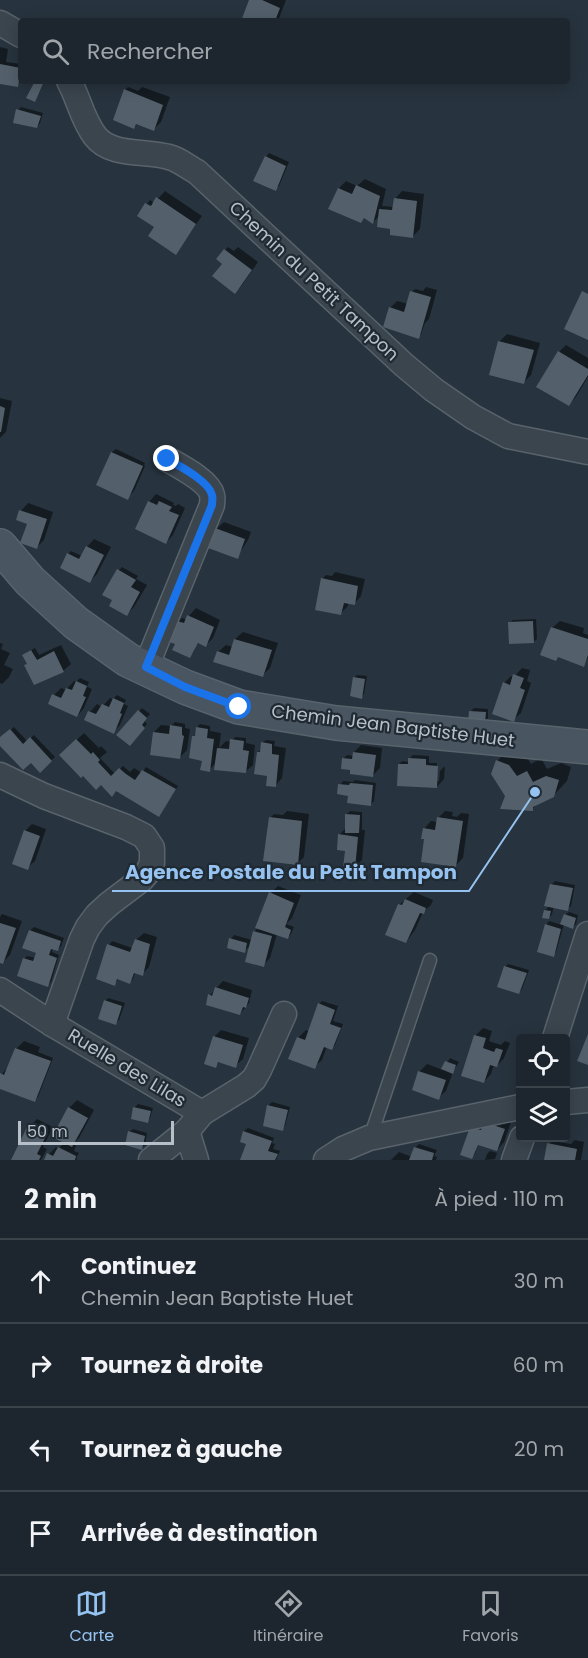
<!DOCTYPE html>
<html lang="fr">
<head>
<meta charset="utf-8">
<style>
  body { margin:0; font-family:Poppins,sans-serif; background:#252e36; color:#f1f3f6 }
  .controls { position:absolute; right:18px; bottom:18px; display:grid; overflow:hidden; border-radius:6px; box-shadow:0 3px 15px #0003 }
  .controls button { width:54px; height:54px; display:grid; place-items:center; padding:0; border:0; border-bottom:2px solid #3b434a; background:#1d262e; color:#f1f3f6; font:30px sans-serif }
  .scale { position:absolute; left:18px; bottom:15px; width:156px; box-sizing:border-box; padding-left:6px; border:3px solid #b7c0c9; border-top:0; font-size:16px; line-height:21px; white-space:nowrap; color:#b7c0c9; -webkit-text-stroke:4px #202a33; paint-order:stroke }
  .stop { position:absolute; width:18px; height:18px; margin:-14px; border:4px solid #1a73e8; border-radius:50%; background:#fff }
  .stop.end { background:#1a73e8; border-color:#fff; box-shadow:0 2px 6px #0008 }
  .list { margin:0; padding:0; list-style:none }
  h2 { display:flex; justify-content:space-between; align-items:center; height:78px; margin:0; padding:0 24px; font-size:26px }
  h2 small { font-size:20px; font-weight:400; color:#a0a5aa }
  .list li { display:grid; grid-template-columns:39px 1fr auto; gap:18px; align-items:center; box-sizing:border-box; height:84px; padding:0 24px; border-top:2px solid #3b434a }
  .list b { display:block; font-size:22px; white-space:nowrap }
  .list p { margin:0; font-size:20px; white-space:nowrap; color:#a0a5aa }
  .list em { font-size:20px; font-style:normal; color:#a0a5aa }
  .icon { flex:none; width:33px; height:33px; fill:none; stroke:currentColor; stroke-width:2; stroke-linecap:round; stroke-linejoin:round }
  .map { position:relative; flex:none; width:588px; height:1160px; overflow:hidden }
  .search { position:absolute; background:#1d262e; box-shadow:0 3px 15px #0003; left:18px; right:18px; top:18px; height:66px; display:flex; align-items:center; gap:15px; box-sizing:border-box; padding:0 21px; border-radius:6px; color:#a0a5aa; font-size:22px }
  .sheet { height:414px; background:#1d262e }
  nav { display:flex; justify-content:space-around; align-items:center; box-sizing:border-box; height:84px; border-top:2px solid #3b434a; background:#1d262e; font-size:16px; color:#a0a5aa }
  nav a { display:grid; justify-items:center; gap:3px }
  nav .on { color:#95c2f0 }
  .map>svg:first-child { display:block }
  .shadow { fill:#0007 }
  .building { fill:#53606b }
  .lines { fill:none; stroke-linecap:round; stroke-linejoin:round }
  .lane-casing { stroke:#59636c; stroke-width:15 }
  .street-casing { stroke:#59636c; stroke-width:27 }
  .secondary-casing { stroke:#59636c; stroke-width:36 }
  .lane { stroke:#3b454e; stroke-width:12 }
  .street { stroke:#3b454e; stroke-width:24 }
  .secondary { stroke:#495561; stroke-width:33 }
  .route { stroke:#1a73e8; stroke-width:8 }
  .labels { text-anchor:middle; stroke-width:4.5; stroke-linejoin:round; paint-order:stroke }
  .street-label { font-size:18px; fill:#b7c0c9; stroke:#202a33 }
  .leader { fill:none; stroke:#95c2f0; stroke-width:2 }
  .callout-dot { fill:#95c2f0; stroke:#202a33; stroke-width:2 }
  .callout-label { font-size:20px; text-anchor:middle; font-weight:bold; fill:#95c2f0; stroke:#202a33; stroke-width:4.5; stroke-linejoin:round; paint-order:stroke }
</style>
</head>
<body>
<div class="map">
<svg width="588" height="1160" viewBox="0 0 588 1160">
  <rect width="100%" height="100%" fill="#27333e"/>
  <g class="shadow">
    <polygon points="251,0 286,0 278,21 243,21"/>
    <polygon points="0,47 8,49 6,62 21,64 21,81 17,85 0,82"/>
    <polygon points="36,81 45,81 37,97 34,100 28,97"/>
    <polygon points="128,87 138,91 142,87 170,97 161,122 154,129 138,123 134,127 125,90"/>
    <polygon points="21,107 43,113 40,123 37,127 18,110"/>
    <polygon points="269,153 289,162 279,186 275,189 266,157"/>
    <polygon points="365,179 386,189 382,206 394,207 395,199 402,191 424,194 420,229 413,236 392,227 380,215 373,222 339,188 346,181 357,186"/>
    <polygon points="165,191 202,216 185,240 157,227 139,215 150,200 154,203"/>
    <polygon points="228,247 234,251 238,247 258,262 242,285 235,292 224,263 225,250"/>
    <polygon points="426,287 437,290 429,319 425,323 421,334 418,338 390,308 397,301 408,304 412,292 415,289 423,291"/>
    <polygon points="507,334 540,343 531,375 524,382 499,342"/>
    <polygon points="566,345 588,358 588,377 576,397 569,404 559,352"/>
    <polygon points="0,398 12,401 6,432 0,438"/>
    <polygon points="116,449 145,463 144,465 145,466 134,491 127,498 98,484 112,452"/>
    <polygon points="156,494 174,503 173,505 176,506 178,504 185,508 173,535 166,542 149,502"/>
    <polygon points="28,503 53,512 44,540 37,547 29,523 21,511"/>
    <polygon points="224,522 251,532 248,540 237,557 216,529"/>
    <polygon points="94,539 111,547 97,574 90,581 68,554 71,551 82,556 87,547"/>
    <polygon points="122,567 138,576 136,579 147,585 134,607 127,614 119,570"/>
    <polygon points="335,572 365,579 361,596 354,604 348,602 348,606 340,614 323,578 326,575 332,576"/>
    <polygon points="196,608 220,620 213,638 206,645 200,642 193,649 195,649 193,653 190,656 178,621 182,618 187,620 189,616"/>
    <polygon points="536,619 537,639 533,642 509,623 513,620"/>
    <polygon points="560,621 584,628 583,633 588,635 588,658 583,665 560,655 556,659 552,628"/>
    <polygon points="243,632 278,643 270,668 263,675 218,652 226,645 233,647 235,639"/>
    <polygon points="0,643 3,644 1,649 10,653 4,665 13,669 9,677 2,684 0,683"/>
    <polygon points="61,645 71,664 63,671 34,683 28,663 27,652 35,648 39,655"/>
    <polygon points="522,668 530,670 527,681 531,683 521,713 513,720 504,683 511,676 514,677"/>
    <polygon points="357,675 367,676 364,694 361,697 354,678"/>
    <polygon points="80,678 89,682 87,687 92,689 84,708 77,716 54,695 61,688 66,690 74,681 76,682"/>
    <polygon points="117,695 126,700 124,704 128,706 120,725 113,732 86,720 90,712 97,704 102,707 110,698 113,699"/>
    <polygon points="142,708 150,714 144,721 147,724 133,740 119,735"/>
    <polygon points="474,708 488,709 488,718 484,722 470,712"/>
    <polygon points="175,722 185,724 185,728 190,729 187,750 180,757 154,732 161,725 171,726"/>
    <polygon points="200,724 210,726 210,731 221,733 219,748 226,741 231,742 235,737 246,738 246,743 255,745 253,765 245,772 217,762 209,770 203,760 194,736 197,734 197,727"/>
    <polygon points="14,727 27,741 34,735 55,757 40,771 31,761 0,744 0,739"/>
    <polygon points="84,733 99,748 101,746 107,752 100,758 115,774 123,766 130,772 134,768 142,773 146,767 178,786 159,815 70,746"/>
    <polygon points="266,740 275,741 274,746 286,748 282,778 275,786 258,752 262,749 262,743"/>
    <polygon points="361,745 382,748 380,768 373,775 352,769 343,759 347,755 354,756 354,752"/>
    <polygon points="511,747 523,751 531,764 541,758 547,769 561,763 571,767 567,781 553,796 540,802 532,809 507,795 497,761"/>
    <polygon points="413,755 429,756 429,763 437,763 436,781 439,781 440,771 445,766 444,779 437,787 399,764 402,761 409,762 410,758"/>
    <polygon points="355,780 376,783 374,801 371,804 350,795 340,785 343,781 353,782"/>
    <polygon points="287,811 309,814 304,857 297,864 270,818 274,814 283,815"/>
    <polygon points="350,811 362,812 362,830 365,830 362,860 355,867 339,835 346,828 346,815"/>
    <polygon points="445,811 453,812 452,816 457,817 461,813 469,814 463,858 456,865 426,838 424,829 431,821 437,822 438,818"/>
    <polygon points="32,824 46,829 35,861 27,868 25,831"/>
    <polygon points="555,881 575,885 571,906 567,909 554,906 552,914 549,918 545,911 550,905 551,885"/>
    <polygon points="278,886 301,895 292,918 286,924 294,927 291,934 288,938 277,934 270,958 263,965 251,945 244,951 231,939 234,935 252,940 254,932 258,928 271,893"/>
    <polygon points="414,892 433,900 431,905 423,912 415,930 406,942 399,905"/>
    <polygon points="569,912 578,915 576,924 573,927 564,924 556,952 553,955 546,925 549,921 562,925 565,915"/>
    <polygon points="2,914 22,921 10,955 3,962 0,961 0,917"/>
    <polygon points="34,927 64,938 61,946 58,950 53,948 52,952 59,955 51,982 47,985 24,959 27,956 36,958 38,952 30,931"/>
    <polygon points="144,933 157,937 149,967 142,974 135,972 133,979 130,982 119,978 115,984 109,945 112,941 132,948 136,940"/>
    <polygon points="508,964 529,970 522,989 519,992 505,967"/>
    <polygon points="223,981 252,990 249,1003 240,1014 210,995"/>
    <polygon points="108,998 125,1003 119,1020 116,1023 105,1001"/>
    <polygon points="322,1001 338,1006 333,1021 343,1024 335,1045 332,1048 327,1046 322,1060 314,1067 298,1038 306,1030 310,1032 319,1004"/>
    <polygon points="483,1028 492,1031 489,1041 501,1045 505,1041 510,1043 504,1058 497,1066 494,1065 491,1074 484,1082 463,1075 476,1035"/>
    <polygon points="221,1030 249,1038 243,1059 235,1066 220,1061 215,1066 214,1037"/>
    <polygon points="24,1041 40,1047 38,1052 53,1058 38,1097 35,1100 0,1088 2,1074 9,1066 17,1048"/>
    <polygon points="450,1058 459,1062 453,1072 446,1091 438,1098 414,1089 420,1071 427,1064 443,1070"/>
    <polygon points="77,1100 94,1110 79,1138 73,1144 76,1146 74,1151 79,1153 76,1158 77,1160 46,1160 49,1154 56,1147 59,1148 65,1142 54,1136 70,1107"/>
    <polygon points="272,1102 290,1107 285,1126 282,1129 264,1125 269,1105"/>
    <polygon points="138,1104 153,1108 150,1118 147,1121 132,1118 135,1107"/>
    <polygon points="492,1115 511,1122 504,1142 497,1150 478,1144 475,1154 471,1157 471,1127"/>
    <polygon points="37,1119 53,1127 43,1147 47,1149 41,1160 13,1160 30,1126"/>
    <polygon points="248,1128 274,1138 272,1143 275,1144 273,1149 280,1151 276,1160 242,1160 248,1143 244,1131"/>
    <polygon points="133,1129 147,1133 145,1145 142,1148 129,1132"/>
    <polygon points="575,1140 584,1142 581,1160 545,1160 549,1144 552,1141 571,1144"/>
    <polygon points="419,1144 437,1150 434,1156 437,1157 436,1160 391,1160 399,1152 412,1157 415,1148"/>
    <polygon points="490,1151 497,1153 495,1159 485,1160 487,1154"/>
  </g>
  <g class="building">
    <polygon points="249,0 262,0 280,8 275,21 241,21"/>
    <polygon points="0,64 21,68 18,87 0,84"/>
    <polygon points="35,81 43,84 35,102 26,98"/>
    <polygon points="124,89 163,105 154,131 136,124 134,129 113,120"/>
    <polygon points="16,109 41,116 37,128 13,123"/>
    <polygon points="265,156 286,166 276,191 253,181"/>
    <polygon points="356,185 380,196 373,224 364,218 361,223 328,209 338,188 352,194"/>
    <polygon points="156,197 196,224 176,255 148,236 154,227 137,216 145,203 151,206"/>
    <polygon points="394,198 417,201 413,238 390,235 390,229 377,227 379,209 392,210"/>
    <polygon points="224,249 252,270 235,294 212,276 222,264 216,259"/>
    <polygon points="410,291 431,297 419,339 383,327 389,307 404,312"/>
    <polygon points="582,291 588,294 588,340 564,329"/>
    <polygon points="498,341 534,350 524,384 489,375"/>
    <polygon points="558,351 588,369 588,375 569,406 536,387"/>
    <polygon points="0,406 5,408 1,432 0,432"/>
    <polygon points="111,452 143,466 128,500 96,485"/>
    <polygon points="148,501 157,505 159,501 172,507 169,511 179,515 166,544 135,529"/>
    <polygon points="19,510 47,519 37,549 20,543 27,524 16,520"/>
    <polygon points="215,528 245,539 238,559 208,548"/>
    <polygon points="86,546 104,555 90,583 60,568 67,553 79,559"/>
    <polygon points="117,569 136,580 131,587 140,592 127,616 109,606 112,600 102,595"/>
    <polygon points="321,578 358,586 355,605 344,603 341,615 315,610"/>
    <polygon points="187,615 214,627 206,647 198,643 190,658 172,650 175,644 169,642 177,621 184,623"/>
    <polygon points="533,621 534,643 509,644 508,622"/>
    <polygon points="551,627 588,639 588,655 584,667 558,657 556,661 540,655"/>
    <polygon points="234,639 272,650 263,677 213,662 217,651 229,655"/>
    <polygon points="31,650 37,660 54,651 64,672 34,685 24,665 27,664 22,655"/>
    <polygon points="513,674 524,678 520,688 525,690 514,722 492,714 503,682 510,685"/>
    <polygon points="353,677 365,679 362,699 350,696"/>
    <polygon points="76,681 87,686 83,696 86,697 77,717 48,704 52,694 61,698 66,688 72,690"/>
    <polygon points="113,698 124,703 120,713 122,714 114,734 84,720 88,711 96,714 102,704 109,707"/>
    <polygon points="138,710 147,718 142,725 145,728 130,746 116,735"/>
    <polygon points="469,711 486,712 485,723 468,722"/>
    <polygon points="170,725 182,727 182,735 184,736 180,759 150,755 153,732 169,734"/>
    <polygon points="196,727 208,729 207,738 214,739 210,772 200,770 202,761 189,758 192,736 195,736"/>
    <polygon points="10,729 23,744 30,737 52,761 40,773 31,763 23,770 0,746 0,737"/>
    <polygon points="76,739 91,754 93,752 100,760 98,762 111,776 119,768 126,774 135,780 142,770 176,789 159,817 116,791 112,797 101,785 96,790 83,776 81,778 59,755"/>
    <polygon points="230,739 244,741 243,750 249,751 246,773 214,770 217,748 229,749"/>
    <polygon points="261,742 272,744 272,754 279,755 276,787 266,786 267,776 254,774 257,752 260,752"/>
    <polygon points="353,752 376,755 373,777 350,774 350,770 341,769 342,758 352,759"/>
    <polygon points="408,758 426,759 426,765 438,766 437,788 397,786 398,764 408,764"/>
    <polygon points="496,760 509,765 517,776 527,771 533,782 546,776 559,780 554,797 533,807 533,811 500,809 505,796 491,774"/>
    <polygon points="350,783 373,785 371,806 347,803 348,796 337,794 338,784 349,785"/>
    <polygon points="345,814 360,815 359,833 345,833"/>
    <polygon points="269,817 302,821 298,865 263,861"/>
    <polygon points="437,817 463,821 456,867 421,862 424,839 421,839 423,828 435,830"/>
    <polygon points="24,830 40,836 28,870 12,864"/>
    <polygon points="338,834 358,837 355,869 343,868 345,851 337,850"/>
    <polygon points="550,884 573,888 568,911 544,906"/>
    <polygon points="269,892 294,903 285,927 291,930 288,939 255,928"/>
    <polygon points="405,899 426,908 424,914 420,913 406,943 385,935 398,904 402,905"/>
    <polygon points="544,910 551,911 549,919 542,918"/>
    <polygon points="564,914 576,918 573,929 560,924"/>
    <polygon points="0,923 16,928 3,964 0,963"/>
    <polygon points="545,924 561,929 554,957 537,952"/>
    <polygon points="29,930 61,941 58,951 51,949 49,955 57,958 48,987 17,976 23,958 33,961 36,953 22,948"/>
    <polygon points="253,931 272,936 264,967 245,962"/>
    <polygon points="229,938 247,943 245,953 227,948"/>
    <polygon points="135,939 150,944 143,976 134,973 130,984 117,979 115,986 96,979 107,944 130,952"/>
    <polygon points="504,966 527,973 519,994 497,987"/>
    <polygon points="215,987 249,998 246,1008 243,1007 240,1015 206,1005 208,994 212,996"/>
    <polygon points="104,1000 122,1006 116,1025 98,1019"/>
    <polygon points="318,1003 335,1010 330,1024 341,1028 332,1050 324,1047 315,1069 288,1059 297,1037 305,1040"/>
    <polygon points="588,1034 588,1065 577,1061"/>
    <polygon points="474,1035 486,1038 483,1048 494,1052 496,1048 503,1050 497,1067 490,1065 484,1083 461,1076"/>
    <polygon points="213,1036 243,1045 236,1068 218,1062 216,1068 204,1064"/>
    <polygon points="15,1048 51,1061 35,1102 0,1089 0,1073 4,1075"/>
    <polygon points="445,1061 456,1065 453,1074 441,1069"/>
    <polygon points="418,1071 446,1080 439,1100 412,1090"/>
    <polygon points="267,1105 288,1110 283,1131 263,1126"/>
    <polygon points="68,1107 88,1118 72,1147 52,1137"/>
    <polygon points="133,1107 151,1111 148,1123 131,1119"/>
    <polygon points="484,1122 505,1129 497,1151 478,1145 472,1159 460,1155 470,1127 481,1130"/>
    <polygon points="28,1125 47,1134 37,1154 41,1156 39,1160 11,1160"/>
    <polygon points="128,1131 145,1136 142,1150 125,1145"/>
    <polygon points="243,1131 272,1141 268,1151 278,1154 275,1160 240,1160 246,1144 240,1142"/>
    <polygon points="547,1143 577,1149 575,1160 544,1160"/>
    <polygon points="58,1147 76,1156 75,1160 44,1160 47,1153 53,1156"/>
    <polygon points="414,1147 434,1153 432,1160 409,1160"/>
  </g>
  <g class="lines">
    <defs>
      <polyline id="lane" points="370,1138 430,960"/>
      <g id="street">
        <polyline points="0,23 21,35"/>
        <path d="M 69,81 C 79,99 82,119 95,136 C 111,157 146,150 169,157 C 178,159 188,167 197,172 L 404,365 L 434,390 L 473,417 L 508,436 L 588,452"/>
        <path d="M 146,667 L 212,505 C 212,502 213,498 212,495 C 209,481 179,466 167,459"/>
        <polyline points="0,775 44,796 126,827 144,836 152,848 152,863 148,872 142,879 109,904 97,915 88,927 82,939 52,1024"/>
        <polyline points="0,990 52,1024 202,1113"/>
        <polyline points="555,1038 588,934"/>
        <polyline points="566,1102 588,1100"/>
        <polyline points="187,1131 202,1113 246,1086 254,1079 259,1070 284,1014"/>
        <polyline points="151,1160 187,1131 196,1160"/>
        <polyline points="326,1160 343,1149 369,1138 520,1107"/>
        <polyline points="514,1160 522,1138"/>
      </g>
      <polyline id="secondary" points="0,546 30,581 76,623 128,660 185,687 239,707 336,723 588,747"/>
    </defs>
    <use href="#lane" class="lane-casing"/>
    <use href="#street" class="street-casing"/>
    <use href="#secondary" class="secondary-casing"/>
    <use href="#lane" class="lane"/>
    <use href="#street" class="street"/>
    <use href="#secondary" class="secondary"/>
  </g>
  <g class="lines">
    <path class="route" d="M 167,459 C 179,466 209,481 212,495 C 213,498 212,502 212,505 L 146,667 L 185,687 L 239,707"/>
  </g>
  <g class="labels">
    <g class="street-label">
      <text transform="translate(314 281) rotate(43)" y="6">Chemin du Petit Tampon</text>
      <text transform="translate(393 726) rotate(7)" y="6">Chemin Jean Baptiste Huet</text>
      <text transform="translate(127 1068) rotate(31)" y="6">Ruelle des Lilas</text>
    </g>
  </g>
  <path class="leader" d="M535 792L469 891H112"/>
  <circle class="callout-dot" cx="535" cy="792" r="6"/>
  <g class="callout-label">
    <text x="291" y="879">Agence Postale du Petit Tampon</text>
  </g>
</svg>
<div class="controls">
<button><svg class="icon" aria-label="locate" viewBox="0 0 24 24"><circle cx="12" cy="12" r="6"/><path d="M12 2v4M12 18v4M2 12h4M18 12h4"/></svg></button>
<button><svg class="icon" aria-label="layers" viewBox="0 0 24 24"><path d="M12 4l9 5-9 5-9-5zM3 14l9 5 9-5"/></svg></button>
</div>
<div class="scale">50 m</div>
<div class="stop" style="left:239px;top:707px"></div>
<div class="stop end" style="left:167px;top:459px"></div>
<div class="search"><svg class="icon" aria-label="search" viewBox="0 0 24 24"><circle cx="10" cy="10" r="6"/><path d="M15 15l6 6"/></svg>Rechercher</div>
</div>
<section class="sheet">
<h2>2 min<small>À pied · 110 m</small></h2>
<ul class="list">
<li><svg class="icon" aria-label="ahead" viewBox="0 0 24 24"><path d="M12 20V5M6 11l6-6 6 6"/></svg><div><b>Continuez</b><p>Chemin Jean Baptiste Huet</p></div><em>30 m</em></li>
<li><svg class="icon" aria-label="right" viewBox="0 0 24 24"><path d="M7 20v-9h11M14 6l5 5-5 5"/></svg><div><b>Tournez à droite</b></div><em>60 m</em></li>
<li><svg class="icon" aria-label="left" viewBox="0 0 24 24"><path d="M17 20v-9H6M10 6l-5 5 5 5"/></svg><div><b>Tournez à gauche</b></div><em>20 m</em></li>
<li><svg class="icon" aria-label="arrive" viewBox="0 0 24 24"><path d="M6 21V4h12l-3 4 3 4H6"/></svg><div><b>Arrivée à destination</b></div></li>
</ul>
</section>
<nav>
<a class="on"><svg class="icon" aria-label="map" viewBox="0 0 24 24"><path d="M3 6l6-2 6 2 6-2v14l-6 2-6-2-6 2zM9 4v14M15 6v14"/></svg>Carte</a>
<a><svg class="icon" aria-label="directions" viewBox="0 0 24 24"><path d="M12 3l9 9-9 9-9-9zM9 14v-3h6M13 9l2 2-2 2"/></svg>Itinéraire</a>
<a><svg class="icon" aria-label="saved" viewBox="0 0 24 24"><path d="M7 4h10v16l-5-4-5 4z"/></svg>Favoris</a>
</nav>
</body>
</html>
